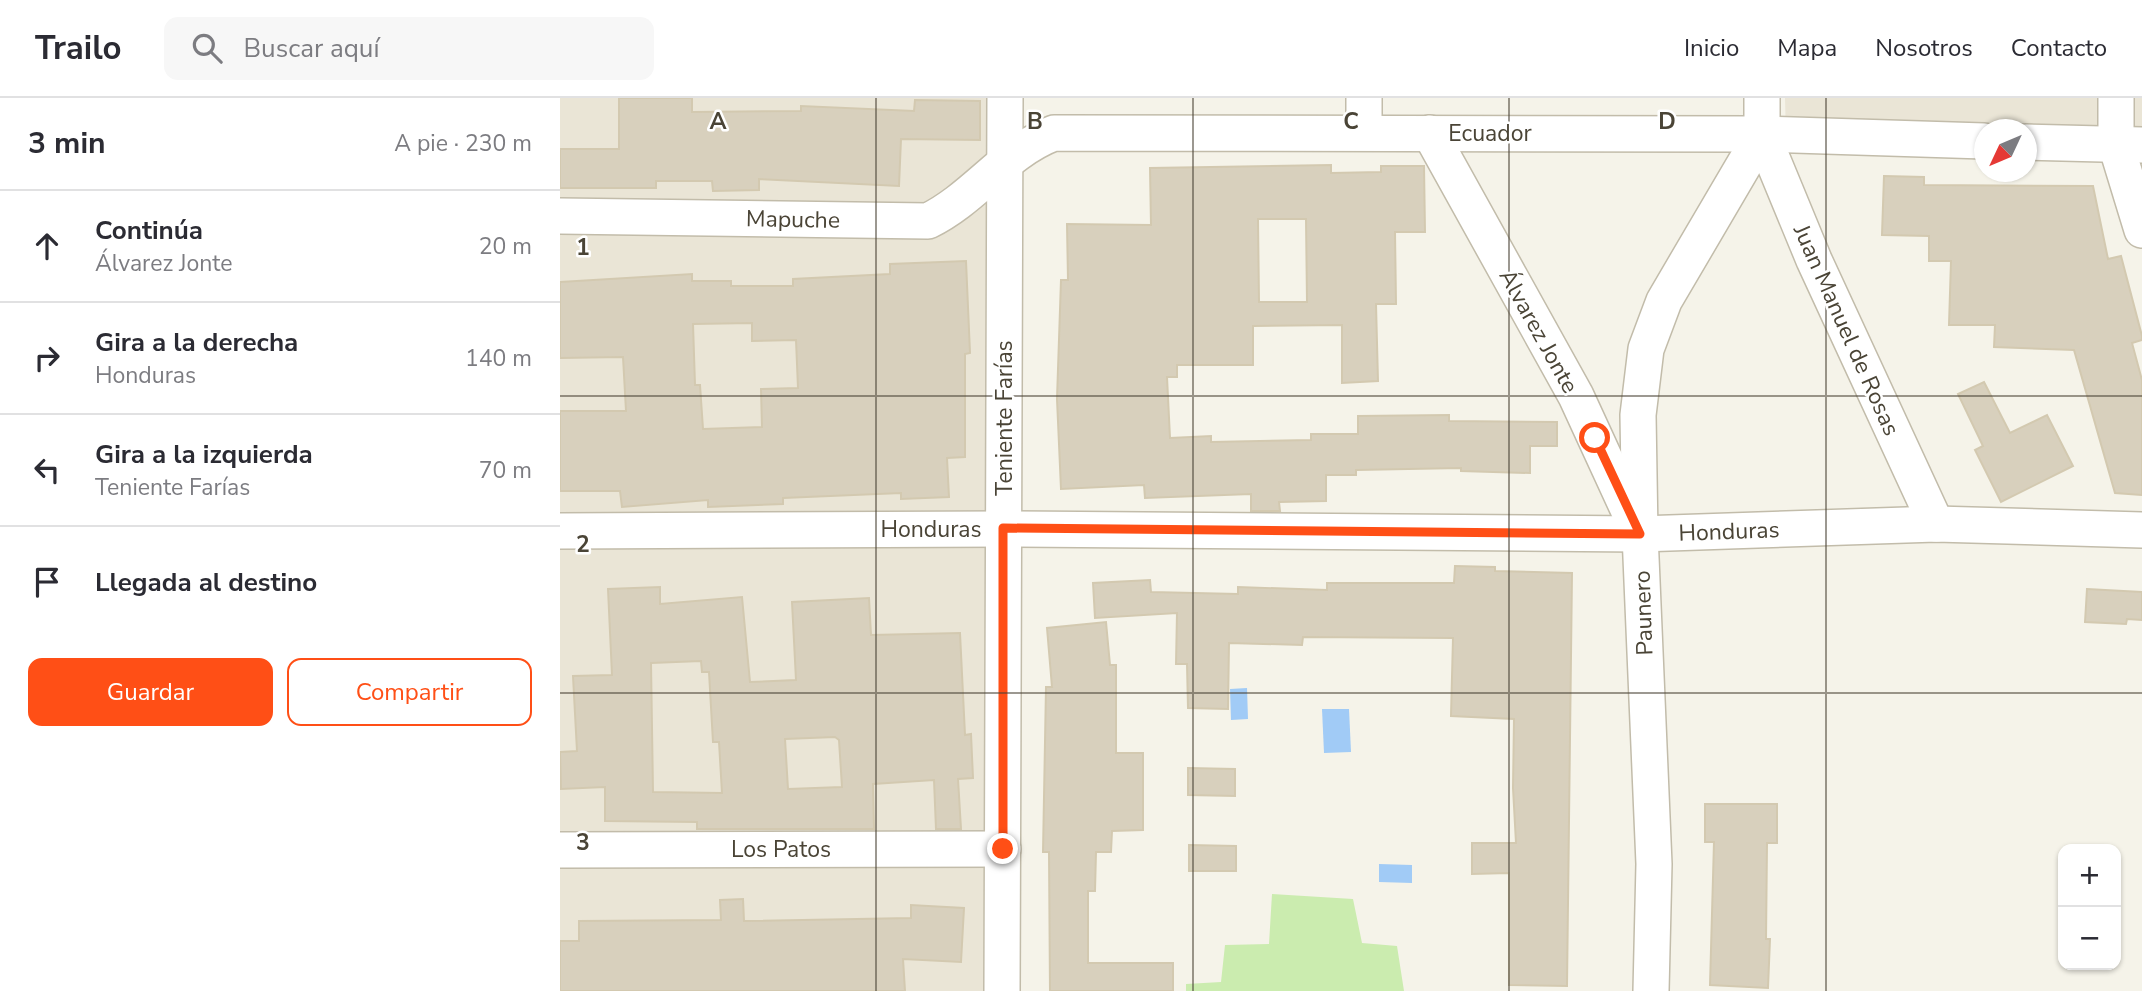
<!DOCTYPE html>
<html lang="es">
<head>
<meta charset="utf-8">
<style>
  body { margin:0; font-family:"Nunito Sans",sans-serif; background:#f7f7f7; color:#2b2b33 }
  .controls { position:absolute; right:21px; bottom:21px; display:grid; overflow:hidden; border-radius:14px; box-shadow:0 2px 5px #0004 }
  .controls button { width:63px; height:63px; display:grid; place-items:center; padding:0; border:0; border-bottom:2px solid #e1e1e2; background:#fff; color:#2b2b33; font:35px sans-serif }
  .compass { position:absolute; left:1414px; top:21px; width:63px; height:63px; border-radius:50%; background:#fff; box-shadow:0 2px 5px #0004; rotate:226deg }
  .stop { position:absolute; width:21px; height:21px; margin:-16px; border:5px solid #ff4f16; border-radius:50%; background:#fff }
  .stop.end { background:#ff4f16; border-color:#fff; box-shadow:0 2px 7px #0008 }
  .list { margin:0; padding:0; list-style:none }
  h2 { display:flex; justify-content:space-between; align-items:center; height:91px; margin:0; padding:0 28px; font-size:30px }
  h2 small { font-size:23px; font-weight:400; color:#7c7c81 }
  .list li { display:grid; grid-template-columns:46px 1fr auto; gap:21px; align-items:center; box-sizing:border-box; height:112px; padding:0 28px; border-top:2px solid #e1e1e2 }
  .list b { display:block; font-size:26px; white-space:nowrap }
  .list p { margin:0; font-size:23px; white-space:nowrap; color:#7c7c81 }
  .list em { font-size:23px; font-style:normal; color:#7c7c81 }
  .actions { display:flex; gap:14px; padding:21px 28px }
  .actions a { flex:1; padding:16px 0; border:2px solid #ff4f16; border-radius:14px; text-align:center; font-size:24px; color:#ff4f16 }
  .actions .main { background:#ff4f16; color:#fff }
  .icon { flex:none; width:38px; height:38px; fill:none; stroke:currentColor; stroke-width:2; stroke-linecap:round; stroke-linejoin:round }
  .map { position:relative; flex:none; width:1582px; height:893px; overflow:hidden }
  header { display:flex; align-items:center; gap:42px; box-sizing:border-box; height:98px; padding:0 35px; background:#fff; border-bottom:2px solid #e1e1e2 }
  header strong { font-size:33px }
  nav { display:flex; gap:38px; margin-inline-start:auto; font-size:24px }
  .search { width:490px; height:63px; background:#f7f7f7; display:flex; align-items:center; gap:18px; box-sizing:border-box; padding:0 24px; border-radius:14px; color:#7c7c81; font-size:26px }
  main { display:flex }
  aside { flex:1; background:#fff }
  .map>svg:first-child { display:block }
  .residential { fill:#eae5d6 }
  .green { fill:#cbecaf }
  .water { fill:#a1cbf6 }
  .building { fill:#d8d0bd; stroke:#d3c9b0; stroke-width:2; fill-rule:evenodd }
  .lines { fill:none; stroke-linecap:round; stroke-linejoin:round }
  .minor-casing { stroke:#c2bcaa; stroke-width:38 }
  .minor { stroke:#fff; stroke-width:35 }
  .route { stroke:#ff4f16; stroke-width:9 }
  .grid { fill:none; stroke:#4a4436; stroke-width:2; stroke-opacity:0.55 }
  .labels { text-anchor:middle; stroke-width:5; stroke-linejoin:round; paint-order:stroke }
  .street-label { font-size:23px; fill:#4a4436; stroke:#fff }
  .grid-label { font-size:23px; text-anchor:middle; font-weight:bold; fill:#4a4436; stroke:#fff; stroke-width:5; stroke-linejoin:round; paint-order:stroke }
</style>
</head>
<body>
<header>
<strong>Trailo</strong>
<div class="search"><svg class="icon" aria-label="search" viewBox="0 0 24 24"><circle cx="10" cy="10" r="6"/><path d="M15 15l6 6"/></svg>Buscar aquí</div>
<nav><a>Inicio</a><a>Mapa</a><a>Nosotros</a><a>Contacto</a></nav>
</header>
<main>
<aside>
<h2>3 min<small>A pie · 230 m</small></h2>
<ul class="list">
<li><svg class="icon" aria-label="ahead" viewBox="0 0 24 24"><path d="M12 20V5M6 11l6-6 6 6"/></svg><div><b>Continúa</b><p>Álvarez Jonte</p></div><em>20 m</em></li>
<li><svg class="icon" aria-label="right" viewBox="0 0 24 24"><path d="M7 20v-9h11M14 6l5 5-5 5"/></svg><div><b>Gira a la derecha</b><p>Honduras</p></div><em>140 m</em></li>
<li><svg class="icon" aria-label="left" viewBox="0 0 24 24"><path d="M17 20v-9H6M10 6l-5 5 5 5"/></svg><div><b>Gira a la izquierda</b><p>Teniente Farías</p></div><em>70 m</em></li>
<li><svg class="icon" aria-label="arrive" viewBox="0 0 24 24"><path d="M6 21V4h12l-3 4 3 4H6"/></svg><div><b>Llegada al destino</b></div></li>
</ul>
<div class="actions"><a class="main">Guardar</a><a>Compartir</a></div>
</aside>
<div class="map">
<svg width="1582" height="893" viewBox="0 0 1582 893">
  <rect width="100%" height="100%" fill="#f5f3e9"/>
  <g class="residential">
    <polygon points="0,0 445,0 442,893 0,893"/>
    <polygon points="1225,0 1582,0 1582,36 1424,32 1226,39"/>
  </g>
  <polygon class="green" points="712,796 793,801 802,845 837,848 844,893 626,893 626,886 661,884 665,847 709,846"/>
  <g class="water">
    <polygon points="687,590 688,621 671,622 670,591"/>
    <polygon points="762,611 789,611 791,654 764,655"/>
    <polygon points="819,766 852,767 852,785 819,784"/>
  </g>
  <g class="building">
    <polygon points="59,0 132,0 132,14 241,13 241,8 354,13 355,2 420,3 420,42 341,41 339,88 199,81 199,92 153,93 152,83 96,83 96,90 0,90 0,51 59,51"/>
    <path d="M 771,67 L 771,75 L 821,74 L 821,68 L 864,68 L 865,134 L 835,134 L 836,206 L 816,206 L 818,283 L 782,285 L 782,227 L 693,228 L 693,267 L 617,267 L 617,279 L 607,279 L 610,340 L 651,338 L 651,344 L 751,342 L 751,336 L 798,336 L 798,318 L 889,317 L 889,323 L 997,324 L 997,348 L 970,348 L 970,375 L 901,373 L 901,370 L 796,372 L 796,377 L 766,377 L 766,403 L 719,404 L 720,413 L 691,413 L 691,396 L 585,400 L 584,387 L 501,391 L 497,301 L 501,182 L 508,182 L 507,126 L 591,127 L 590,70 ZM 698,121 L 746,121 L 747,204 L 699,204 Z"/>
    <polygon points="1324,78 1364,79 1364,87 1533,88 1548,161 1561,158 1582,238 1582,242 1572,245 1582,282 1582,397 1555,395 1514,252 1434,249 1435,227 1389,227 1391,163 1369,163 1369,138 1322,137"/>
    <path d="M 406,163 L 410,255 L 405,256 L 405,359 L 387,360 L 389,399 L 341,401 L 341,395 L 223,400 L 223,406 L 148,409 L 148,402 L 62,409 L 60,393 L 0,393 L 0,313 L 66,313 L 63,259 L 0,260 L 0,184 L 132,176 L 132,183 L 171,183 L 171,188 L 233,188 L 233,181 L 330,176 L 330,166 ZM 192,225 L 192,243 L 236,242 L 238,290 L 201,291 L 202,329 L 143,331 L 140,287 L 135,287 L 133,226 Z"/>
    <polygon points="1424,284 1450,335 1487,317 1513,368 1441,404 1415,352 1423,348 1398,296"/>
    <polygon points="895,468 935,469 935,473 1012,475 1007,888 949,887 949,775 912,776 912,745 956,745 953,690 954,621 891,618 893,540 743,539 742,547 669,545 668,611 628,610 627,566 616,566 617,515 535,520 533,485 590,482 591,494 678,496 678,489 767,492 767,485 894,485"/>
    <path d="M 100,489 L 100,506 L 182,499 L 190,584 L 236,582 L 232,504 L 309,500 L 311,537 L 400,535 L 405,637 L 411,636 L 413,680 L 398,681 L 401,731 L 376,731 L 374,682 L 313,686 L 314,731 L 137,731 L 137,724 L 45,723 L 45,689 L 1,691 L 0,654 L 17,653 L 13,578 L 52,577 L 48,491 ZM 141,563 L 142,574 L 149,574 L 153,644 L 159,644 L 162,695 L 93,694 L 91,565 ZM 275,639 L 279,642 L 282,689 L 228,691 L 225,641 Z"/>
    <polygon points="1527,491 1582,494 1582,522 1567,521 1566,526 1525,524"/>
    <polygon points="546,524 550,567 556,567 556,655 583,655 583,732 552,733 551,754 536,754 535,793 528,793 528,865 613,865 613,893 490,893 489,754 483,754 486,589 492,589 487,530"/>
    <polygon points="628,670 675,671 675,698 628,697"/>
    <polygon points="1145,706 1217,706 1217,745 1207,745 1206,841 1210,841 1208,890 1150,887 1154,744 1145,744"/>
    <polygon points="629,747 676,748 676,773 629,773"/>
    <polygon points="183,801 184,823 351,820 351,807 404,810 401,864 343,861 345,893 0,893 0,843 19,843 19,823 161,822 160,802"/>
  </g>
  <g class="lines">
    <defs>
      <g id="minor">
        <polyline points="1556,0 1556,47 1582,132"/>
        <polyline points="804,34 804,0"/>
        <polyline points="870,35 1016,298 1074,424"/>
        <polyline points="1202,36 1254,162 1376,426"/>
        <polyline points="1466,44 1582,47"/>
        <path d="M 0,118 L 368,123 C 415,100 444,54 494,35 L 1202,36 L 1424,43"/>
        <polyline points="0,433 443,431 1080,436 1376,426 1582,432"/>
        <polyline points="0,752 443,751"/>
        <polyline points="442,893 445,0"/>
        <polyline points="1091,893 1094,766 1080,436 1078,317 1086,251 1104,203 1202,36 1202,0"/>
      </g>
    </defs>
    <use href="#minor" class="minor-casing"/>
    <use href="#minor" class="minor"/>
  </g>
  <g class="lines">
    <polyline class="route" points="443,751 443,430 1080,436 1035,340"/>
  </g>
  <path class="grid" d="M 316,0 L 316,893M 633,0 L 633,893M 949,0 L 949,893M 1266,0 L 1266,893M 0,298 L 1582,298M 0,595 L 1582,595"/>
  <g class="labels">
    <g class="street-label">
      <text x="930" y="43">Ecuador</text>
      <text transform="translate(233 121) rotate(1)" y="8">Mapuche</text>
      <text transform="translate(1287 232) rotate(66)" y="8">Juan Manuel de Rosas</text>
      <text transform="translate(979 233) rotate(61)" y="8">Álvarez Jonte</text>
      <text transform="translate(444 320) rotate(-90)" y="8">Teniente Farías</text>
      <text x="371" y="439">Honduras</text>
      <text transform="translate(1169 433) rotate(-2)" y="8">Honduras</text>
      <text transform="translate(1083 515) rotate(-92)" y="8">Paunero</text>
      <text x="221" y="759">Los Patos</text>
    </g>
  </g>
  <g class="grid-label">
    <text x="158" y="31">A</text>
    <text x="475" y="31">B</text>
    <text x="791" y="31">C</text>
    <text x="1107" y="31">D</text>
    <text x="23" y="157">1</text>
    <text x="23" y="454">2</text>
    <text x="23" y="752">3</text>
  </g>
</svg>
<div class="controls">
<button>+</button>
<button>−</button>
</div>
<svg class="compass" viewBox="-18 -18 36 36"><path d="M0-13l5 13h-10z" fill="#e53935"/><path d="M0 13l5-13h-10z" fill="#7c7c81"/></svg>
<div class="stop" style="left:1035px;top:340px"></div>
<div class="stop end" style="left:443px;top:751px"></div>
</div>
</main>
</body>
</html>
